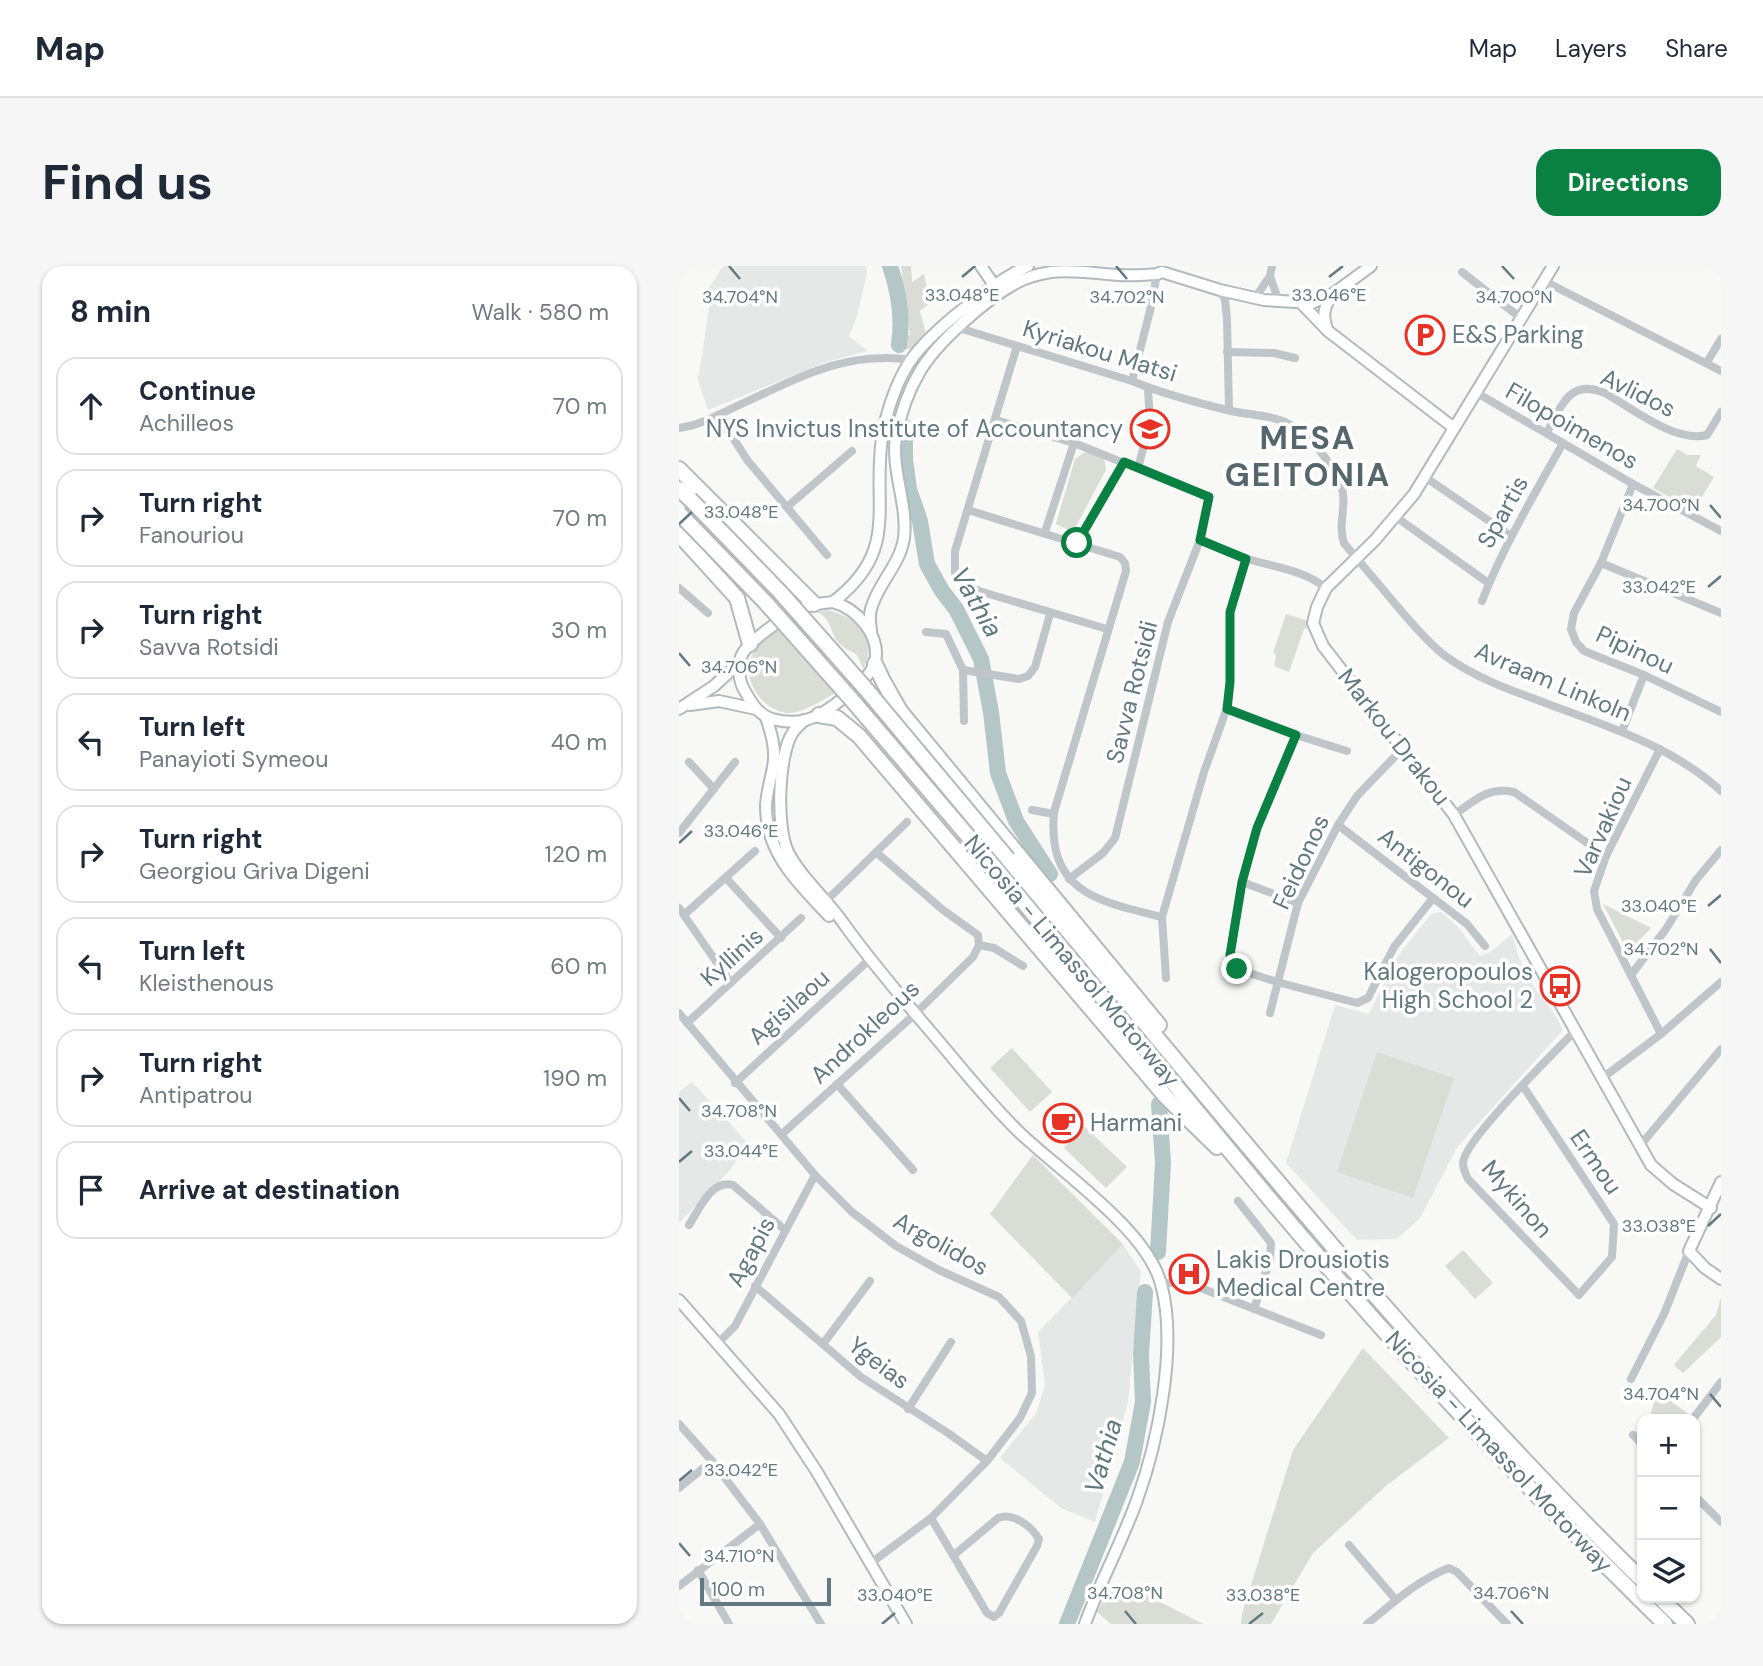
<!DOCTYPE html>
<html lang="en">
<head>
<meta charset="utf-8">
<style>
  body { margin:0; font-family:"DM Sans",sans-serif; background:#f6f6f7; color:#1f2937 }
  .controls { position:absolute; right:21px; bottom:21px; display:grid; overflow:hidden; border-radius:14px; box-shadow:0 2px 5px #0004 }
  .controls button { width:63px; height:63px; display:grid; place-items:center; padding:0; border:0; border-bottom:2px solid #e0e1e3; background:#fff; color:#1f2937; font:35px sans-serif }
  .scale { position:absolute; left:21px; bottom:18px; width:131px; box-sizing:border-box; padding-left:7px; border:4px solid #627981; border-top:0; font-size:19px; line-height:24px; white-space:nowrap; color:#627981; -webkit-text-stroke:5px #fff; paint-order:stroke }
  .stop { position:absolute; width:21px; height:21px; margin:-16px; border:5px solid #0b8043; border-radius:50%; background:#fff }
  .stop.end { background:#0b8043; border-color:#fff; box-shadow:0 2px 7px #0008 }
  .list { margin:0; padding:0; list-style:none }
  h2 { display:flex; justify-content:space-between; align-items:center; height:91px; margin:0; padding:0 28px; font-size:30px }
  h2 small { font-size:23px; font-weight:400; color:#747a83 }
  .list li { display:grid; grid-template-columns:46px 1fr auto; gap:21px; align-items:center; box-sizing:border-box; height:98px; margin:0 14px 14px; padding:0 14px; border:2px solid #e0e1e3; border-radius:21px }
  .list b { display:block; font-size:26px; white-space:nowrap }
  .list p { margin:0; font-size:23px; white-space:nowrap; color:#747a83 }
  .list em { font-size:23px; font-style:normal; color:#747a83 }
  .icon { flex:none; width:38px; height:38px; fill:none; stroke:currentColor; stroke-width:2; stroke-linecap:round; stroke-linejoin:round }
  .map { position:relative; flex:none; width:1042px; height:1358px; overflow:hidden; border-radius:21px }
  header { display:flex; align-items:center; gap:42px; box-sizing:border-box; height:98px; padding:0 35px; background:#fff; border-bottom:2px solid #e0e1e3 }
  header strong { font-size:33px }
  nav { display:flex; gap:38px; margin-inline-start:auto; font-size:24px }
  .intro { display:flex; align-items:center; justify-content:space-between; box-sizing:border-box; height:168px; padding:0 42px }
  h1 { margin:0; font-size:49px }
  .button { padding:18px 32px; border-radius:21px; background:#0b8043; color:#fff; font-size:24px; font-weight:700 }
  main { display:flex; gap:42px; padding:0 42px }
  aside { flex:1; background:#fff; border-radius:21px; box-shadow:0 2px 5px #0004 }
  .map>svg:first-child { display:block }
  .built { fill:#e6e8e7 }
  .green { fill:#d9ddd5 }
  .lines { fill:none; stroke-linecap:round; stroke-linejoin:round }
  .river { stroke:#b5c6c7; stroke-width:16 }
  .secondary-casing { stroke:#b1babd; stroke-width:14 }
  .highway-casing { stroke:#b2b8bb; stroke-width:18 }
  .street { stroke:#bfc5c8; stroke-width:8 }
  .secondary { stroke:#fff; stroke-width:10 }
  .highway { stroke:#fff; stroke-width:14 }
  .highway-bridge-casing { stroke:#b2b8bb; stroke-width:18; stroke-linecap:butt }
  .highway-bridge { stroke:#fff; stroke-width:14 }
  .route { stroke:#0b8043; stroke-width:9 }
  .ticks { fill:none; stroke:#627981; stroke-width:2.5 }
  .labels { text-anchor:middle; stroke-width:7; stroke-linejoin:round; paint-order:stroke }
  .poi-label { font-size:24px; fill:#627981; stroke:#fff; text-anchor:start }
  .street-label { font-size:24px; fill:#627981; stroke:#fff }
  .water-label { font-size:26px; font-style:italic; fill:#5e787c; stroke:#fff }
  .district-label { font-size:32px; font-weight:bold; letter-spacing:2px; fill:#55666c; stroke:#fff }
  .ticks-label { font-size:18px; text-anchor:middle; fill:#627981; stroke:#fff; stroke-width:7; stroke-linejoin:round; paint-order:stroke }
</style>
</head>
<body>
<header>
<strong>Map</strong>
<nav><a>Map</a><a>Layers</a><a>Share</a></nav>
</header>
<div class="intro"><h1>Find us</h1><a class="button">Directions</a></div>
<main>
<aside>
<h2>8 min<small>Walk · 580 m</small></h2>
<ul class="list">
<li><svg class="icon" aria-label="ahead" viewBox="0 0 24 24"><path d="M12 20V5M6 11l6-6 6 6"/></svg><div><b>Continue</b><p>Achilleos</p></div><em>70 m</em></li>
<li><svg class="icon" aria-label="right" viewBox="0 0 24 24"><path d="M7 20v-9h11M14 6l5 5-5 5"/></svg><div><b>Turn right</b><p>Fanouriou</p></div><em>70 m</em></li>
<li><svg class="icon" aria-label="right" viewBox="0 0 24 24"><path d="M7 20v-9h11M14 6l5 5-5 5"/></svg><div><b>Turn right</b><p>Savva Rotsidi</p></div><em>30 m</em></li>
<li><svg class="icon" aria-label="left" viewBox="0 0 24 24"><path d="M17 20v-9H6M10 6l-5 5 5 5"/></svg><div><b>Turn left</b><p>Panayioti Symeou</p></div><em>40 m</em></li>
<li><svg class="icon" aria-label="right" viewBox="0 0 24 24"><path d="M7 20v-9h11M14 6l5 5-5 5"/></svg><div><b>Turn right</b><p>Georgiou Griva Digeni</p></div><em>120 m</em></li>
<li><svg class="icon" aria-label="left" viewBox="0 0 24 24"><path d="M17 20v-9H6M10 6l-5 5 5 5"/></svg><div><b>Turn left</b><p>Kleisthenous</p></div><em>60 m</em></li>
<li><svg class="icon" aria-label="right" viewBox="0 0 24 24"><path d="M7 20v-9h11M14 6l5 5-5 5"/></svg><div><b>Turn right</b><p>Antipatrou</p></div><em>190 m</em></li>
<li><svg class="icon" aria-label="arrive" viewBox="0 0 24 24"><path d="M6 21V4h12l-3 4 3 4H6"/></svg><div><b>Arrive at destination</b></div></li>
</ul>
</aside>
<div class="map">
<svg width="1042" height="1358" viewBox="0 0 1042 1358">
  <rect width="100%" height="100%" fill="#f8f8f6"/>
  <g class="built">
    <polygon points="44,0 187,0 188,7 178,50 170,71 189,85 147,96 29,144 19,114 30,43 34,32 24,30"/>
    <polygon points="762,646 779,661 801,690 811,686 833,668 840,692 858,726 873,744 884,764 779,880 741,952 718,973 678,974 607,897 656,739 690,748 715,695 752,648"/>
    <polygon points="13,816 69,877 51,904 0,957 0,826"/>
    <polygon points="444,978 462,1006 449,1136 416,1256 382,1242 321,1192 357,1147 366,1119 359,1066"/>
  </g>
  <g class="green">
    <polygon points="222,0 232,0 233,16 245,8 251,37 241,45 247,68 232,83 215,84 212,69 231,69"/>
    <polygon points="998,183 1008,189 1022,189 1017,200 1035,211 1015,244 974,222"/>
    <polygon points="406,186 425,191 427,204 394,266 377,258 396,193"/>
    <path d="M 149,344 C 177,352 201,371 184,403 C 177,381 174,390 161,378 C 150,368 154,351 137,346 Z"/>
    <polygon points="607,348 629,355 630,362 625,363 610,406 595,400 597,389 594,387"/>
    <path d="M 100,364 L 157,427 C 143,434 126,446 111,447 C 85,447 62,414 72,391 C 77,379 89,370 100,364 Z"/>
    <polygon points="924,638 972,662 949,686"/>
    <polygon points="333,782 373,826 351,846 311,802"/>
    <polygon points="698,786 775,812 734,932 658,906"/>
    <polygon points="405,860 448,901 427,922 385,882"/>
    <polygon points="354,889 444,978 393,1032 311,948"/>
    <polygon points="784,984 814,1017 796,1033 766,1000"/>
    <polygon points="1042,1031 1042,1071 1004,1107 995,1099 1037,1049"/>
    <polygon points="684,1082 770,1172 708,1219 634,1287 592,1358 562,1358 563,1348 614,1184"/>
    <polygon points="977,1124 1012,1150 1010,1153 971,1153"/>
    <polygon points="448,1319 524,1358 432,1358 418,1346 431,1322"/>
  </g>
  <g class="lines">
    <g class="river">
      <path d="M 211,0 C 220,26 224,52 220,79"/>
      <polyline points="226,161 226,193 230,223 241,255 248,298 263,325 277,343 302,393 312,446 319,507 337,555 371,608"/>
      <polyline points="479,986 484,897 480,838"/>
      <polyline points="388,1358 453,1196 464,1136 462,1089 466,1026"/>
    </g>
    <defs>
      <g id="secondary">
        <polyline points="302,0 317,22"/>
        <polyline points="874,0 735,228 696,274 647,322 638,341 634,357 644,380 775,549 972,899 994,918 1032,942"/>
        <polyline points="622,37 649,65 775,162"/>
        <path d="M 648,63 C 643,49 645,41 653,29"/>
        <path d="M 154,336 C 221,285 193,241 203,172 C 207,147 217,117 230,97 C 249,67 317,14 349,0"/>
        <path d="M 154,336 C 178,343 202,369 196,396 C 193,411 154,442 139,449 C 125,457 108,457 93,453 C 80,449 73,438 67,427 C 60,417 57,398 64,387 C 71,374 109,348 123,342 C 133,338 143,337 154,336 Z"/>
        <path d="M 192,364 C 191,358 190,350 192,343 C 199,317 221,299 225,272 C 229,238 212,205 217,171 C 221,150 229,126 240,107 C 257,77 306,34 337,17 C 347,11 360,8 372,6 C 395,3 418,8 441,9 C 453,10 465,9 478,8 L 483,6 L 541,24 L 585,34 L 633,37 L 655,27 L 692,0"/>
        <polyline points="11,439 40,435 77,443"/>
        <polyline points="0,443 35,420 61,396"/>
        <path d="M 87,451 C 91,464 96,478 95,493 C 94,509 87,525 87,541 C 87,588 120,618 150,650"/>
        <path d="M 125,454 C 122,458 117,462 114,466 C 99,489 97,561 109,586 C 123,613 148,633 165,658 C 195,700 229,739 263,779 C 288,809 313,840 341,867 C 382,906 468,964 482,1018 C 499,1079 479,1176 458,1234 C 443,1276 421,1316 406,1358"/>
        <polyline points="1042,916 1010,985 1026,1002 1042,1013"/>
        <polyline points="0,1034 100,1148 138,1206 227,1358"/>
      </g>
      <g id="highway">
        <polyline points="0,203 135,338"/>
        <polyline points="0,223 11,233"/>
        <polyline points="0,268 58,332 71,378"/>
        <polyline points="196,398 204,415 221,445 480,759"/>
        <polyline points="140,449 158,452 180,470 487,831 538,881"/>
        <path d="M 329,593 C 535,838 734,1090 963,1314"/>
        <path d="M 317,603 C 407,710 494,818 584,925 C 710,1076 845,1220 986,1358"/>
        <polyline points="981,1332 1008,1358"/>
      </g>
    </defs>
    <use href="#secondary" class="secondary-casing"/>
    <use href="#highway" class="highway-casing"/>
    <g class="street">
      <polyline points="783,6 843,53"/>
      <polyline points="591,10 600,36"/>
      <polyline points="865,15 1042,105"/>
      <polyline points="541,24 546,34 548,53 550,144"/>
      <polyline points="576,32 591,10 593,0"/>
      <path d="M 280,62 L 453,115 C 484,128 519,137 552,145 C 570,149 593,149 610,158 C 630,168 653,197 662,219 C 669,238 658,258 665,277 C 682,298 700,318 717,339 C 732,356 747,375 765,389 C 793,410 828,423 861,435 C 924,459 992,479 1042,525"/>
      <polyline points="338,80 276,285 276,307 287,319 300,325 428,363"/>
      <polyline points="548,86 595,87 616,92"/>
      <polyline points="1028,96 1042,73"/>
      <polyline points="453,115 471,45 478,8"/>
      <polyline points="798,127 954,218 1042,265"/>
      <polyline points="39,149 69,195 148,289"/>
      <polyline points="317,154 395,177 530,231 521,274 489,356 436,572 424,587 390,613"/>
      <path d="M 0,162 C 19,160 39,149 56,141 C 116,114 164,84 233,94"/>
      <path d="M 868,166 C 883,140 890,112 926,127 C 954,143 996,177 1028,169 L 1042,146"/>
      <polyline points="459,202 471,157 469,122"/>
      <polyline points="746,211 832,270"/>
      <polyline points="954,218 922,297 895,347 892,363 897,376 905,385 965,409 1042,446"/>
      <polyline points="108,241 173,185"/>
      <path d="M 289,244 L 441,291 L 446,297 L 447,305 L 375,546 C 368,627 419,635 483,651"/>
      <polyline points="717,251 808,316"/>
      <polyline points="366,266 395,177"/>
      <path d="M 521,274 C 537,280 552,288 569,293 C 595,301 625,304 647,322"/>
      <polyline points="398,277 445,196"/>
      <polyline points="922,297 1042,347"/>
      <polyline points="0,322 29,347"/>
      <path d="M 803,335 C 824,281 855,229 884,177"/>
      <polyline points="247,366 267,368 284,404 285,455"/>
      <polyline points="284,404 340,413 349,410 356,401 371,348"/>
      <polyline points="548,442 617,469 668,485"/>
      <polyline points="943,465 965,409"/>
      <polyline points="617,469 578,562 563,616 551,689 553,697 558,703 598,716 678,737 689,732 715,681 754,632"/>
      <polyline points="981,483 927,590 915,625 918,643 982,768"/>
      <polyline points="10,496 35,523"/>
      <polyline points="353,544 375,548"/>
      <path d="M 775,549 C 795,535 809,520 835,526 L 927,590"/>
      <polyline points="659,559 788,658 806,680"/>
      <polyline points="0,567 56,496"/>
      <polyline points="47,612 102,672"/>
      <polyline points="563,616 619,637"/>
      <polyline points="146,636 228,556"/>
      <polyline points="0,642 52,717"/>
      <polyline points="6,648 76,585"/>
      <polyline points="300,679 315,682 344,700"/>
      <polyline points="952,709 987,663 1017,614 1042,584"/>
      <polyline points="487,712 483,651 525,506 548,442 551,416 551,346 567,293"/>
      <polyline points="0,747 136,909 173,946 217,980 260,1004 320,1031 342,1055 352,1090 353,1127 341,1152 308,1195 252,1252 192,1297"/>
      <polyline points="591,747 619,637 659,559 678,530 724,482"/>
      <polyline points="8,757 122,652"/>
      <polyline points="922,813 982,768 1042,716"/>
      <polyline points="56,817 190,694"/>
      <polyline points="158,818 234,904"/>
      <path d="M 844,820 L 935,958 L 933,991 L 900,1029 L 789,913 C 787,909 784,902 784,897 C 785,874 876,786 896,765"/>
      <polyline points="103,868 236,748 294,691 300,679 299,669 264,644 197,586"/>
      <polyline points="960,881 1042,783"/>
      <polyline points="559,935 592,977 591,993 575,1043"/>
      <path d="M 10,959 C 20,944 32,913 54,919 L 106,964"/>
      <polyline points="482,1017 509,1017 642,1069"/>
      <polyline points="76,1020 182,1111 269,1167 308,1195"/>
      <polyline points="39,1077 56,1060 136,909"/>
      <polyline points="144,1078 191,1015"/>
      <polyline points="952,1113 985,1048 1010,985"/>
      <polyline points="229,1143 272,1076"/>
      <polyline points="1014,1153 1042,1116"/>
      <polyline points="0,1158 33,1195 81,1258 142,1358"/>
      <polyline points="954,1169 963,1178"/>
      <polyline points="0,1222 33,1195"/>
      <polyline points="1016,1230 1042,1256"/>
      <path d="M 252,1252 L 308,1347 L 315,1351 L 320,1347 L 358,1280 L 360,1273 C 352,1260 334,1246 319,1252 L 275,1289"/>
      <polyline points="670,1279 717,1334"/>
      <polyline points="19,1304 50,1358"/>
      <polyline points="0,1320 81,1258"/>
      <path d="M 688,1358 C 713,1338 740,1313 770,1302 L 778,1306 L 828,1358"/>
    </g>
    <use href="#secondary" class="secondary"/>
    <use href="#highway" class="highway"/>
    <defs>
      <g id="highway-bridge">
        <polyline points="11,233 101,326 186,422 329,593"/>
        <polyline points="0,247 87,337 173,434 317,603"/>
      </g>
    </defs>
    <use href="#highway-bridge" class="highway-bridge-casing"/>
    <use href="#highway-bridge" class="highway-bridge"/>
  </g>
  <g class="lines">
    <polyline class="route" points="398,277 445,196 530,231 521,274 567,293 551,346 551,416 548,443 617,469 578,562 563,616 551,689 558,703"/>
  </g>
  <path class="ticks" d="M 50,0 L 61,13M 437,0 L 448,13M 823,0 L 835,13M 283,11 L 296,0M 650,11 L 664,0M 1031,239 L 1042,252M 0,258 L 13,246M 1029,321 L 1042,310M 0,387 L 11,400M 0,577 L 13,565M 1029,640 L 1042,629M 1031,683 L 1042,697M 0,832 L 11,845M 0,896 L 13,885M 1029,960 L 1042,948M 1031,1128 L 1042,1141M 0,1215 L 13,1204M 0,1277 L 11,1290M 446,1345 L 457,1358M 832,1345 L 844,1358M 203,1358 L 216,1347M 570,1358 L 584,1347"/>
  <defs>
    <symbol id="parking-ring" viewBox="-11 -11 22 22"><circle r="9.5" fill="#fff" stroke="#e83226" stroke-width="1.5"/><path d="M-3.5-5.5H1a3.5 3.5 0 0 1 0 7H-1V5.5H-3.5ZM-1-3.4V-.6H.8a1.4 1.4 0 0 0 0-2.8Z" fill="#e83226"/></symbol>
    <symbol id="school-ring" viewBox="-11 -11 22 22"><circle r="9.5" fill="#fff" stroke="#e83226" stroke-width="1.5"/><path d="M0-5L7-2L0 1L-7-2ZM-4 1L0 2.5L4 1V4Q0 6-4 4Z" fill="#e83226"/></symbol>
    <symbol id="bus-ring" viewBox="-11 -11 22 22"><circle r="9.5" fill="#fff" stroke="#e83226" stroke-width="1.5"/><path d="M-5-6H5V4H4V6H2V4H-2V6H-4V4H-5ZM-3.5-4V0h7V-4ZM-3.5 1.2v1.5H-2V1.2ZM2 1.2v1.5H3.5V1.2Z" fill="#e83226"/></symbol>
    <symbol id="cafe-ring" viewBox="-11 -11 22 22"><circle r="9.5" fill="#fff" stroke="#e83226" stroke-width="1.5"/><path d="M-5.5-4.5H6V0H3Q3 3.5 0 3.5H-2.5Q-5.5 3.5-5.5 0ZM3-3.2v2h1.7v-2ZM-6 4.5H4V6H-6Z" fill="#e83226"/></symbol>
    <symbol id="hospital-ring" viewBox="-11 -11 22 22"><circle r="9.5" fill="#fff" stroke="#e83226" stroke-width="1.5"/><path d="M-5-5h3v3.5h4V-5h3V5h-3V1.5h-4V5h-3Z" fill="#e83226"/></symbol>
  </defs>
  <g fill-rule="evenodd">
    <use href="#parking-ring" x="724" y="47" width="44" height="44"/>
    <use href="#school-ring" x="449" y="141" width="44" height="44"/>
    <use href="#bus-ring" x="859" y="698" width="44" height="44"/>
    <use href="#cafe-ring" x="362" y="835" width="44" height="44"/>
    <use href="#hospital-ring" x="488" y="986" width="44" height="44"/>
  </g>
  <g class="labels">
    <g class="poi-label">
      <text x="773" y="77">E&amp;S Parking</text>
      <text x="444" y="171" text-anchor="end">NYS Invictus Institute of Accountancy</text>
      <text x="854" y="714" text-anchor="end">Kalogeropoulos<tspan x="854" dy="28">High School 2</tspan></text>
      <text x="411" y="865">Harmani</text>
      <text x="537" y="1002">Lakis Drousiotis<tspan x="537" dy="28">Medical Centre</tspan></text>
    </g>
    <g class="street-label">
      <text transform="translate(421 85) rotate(17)" y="8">Kyriakou Matsi</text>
      <text transform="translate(959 127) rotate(26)" y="8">Avlidos</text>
      <text transform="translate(893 160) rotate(30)" y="8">Filopoimenos</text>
      <text transform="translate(824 246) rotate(-61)" y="8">Spartis</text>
      <text transform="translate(956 384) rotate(25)" y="8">Pipinou</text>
      <text transform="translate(874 416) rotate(23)" y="8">Avraam Linkoln</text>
      <text transform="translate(453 426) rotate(-76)" y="8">Savva Rotsidi</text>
      <text transform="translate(715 471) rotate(52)" y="8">Markou Drakou</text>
      <text transform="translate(924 561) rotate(-66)" y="8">Varvakiou</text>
      <text transform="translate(622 596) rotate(-65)" y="8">Feidonos</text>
      <text transform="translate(747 602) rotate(38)" y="8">Antigonou</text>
      <text transform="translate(53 691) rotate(-42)" y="8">Kyllinis</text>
      <text transform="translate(393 695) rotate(50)" y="8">Nicosia - Limassol Motorway</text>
      <text transform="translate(110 741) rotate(-42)" y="8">Agisilaou</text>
      <text transform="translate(186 766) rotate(-43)" y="8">Androkleous</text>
      <text transform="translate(917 896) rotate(56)" y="8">Ermou</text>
      <text transform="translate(838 933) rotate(49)" y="8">Mykinon</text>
      <text transform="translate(262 978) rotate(29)" y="8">Argolidos</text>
      <text transform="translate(72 986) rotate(-62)" y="8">Agapis</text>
      <text transform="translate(200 1097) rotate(37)" y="8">Ygeias</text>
      <text transform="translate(820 1186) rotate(47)" y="8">Nicosia - Limassol Motorway</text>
    </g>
    <g class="water-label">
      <text transform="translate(298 336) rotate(60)" y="9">Vathia</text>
      <text transform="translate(424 1190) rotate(-74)" y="9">Vathia</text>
    </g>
    <g class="district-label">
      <text x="629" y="183">MESA<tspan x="629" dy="37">GEITONIA</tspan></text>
    </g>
  </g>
  <g class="ticks-label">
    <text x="283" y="35">33.048°E</text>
    <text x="650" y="35">33.046°E</text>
    <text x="61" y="37">34.704°N</text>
    <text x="448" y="37">34.702°N</text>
    <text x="835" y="37">34.700°N</text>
    <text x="982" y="245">34.700°N</text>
    <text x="62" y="252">33.048°E</text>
    <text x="980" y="327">33.042°E</text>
    <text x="60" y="407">34.706°N</text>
    <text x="62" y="571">33.046°E</text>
    <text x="980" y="646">33.040°E</text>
    <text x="982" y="689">34.702°N</text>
    <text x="60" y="851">34.708°N</text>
    <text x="62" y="891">33.044°E</text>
    <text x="980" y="966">33.038°E</text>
    <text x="982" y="1134">34.704°N</text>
    <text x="62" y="1210">33.042°E</text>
    <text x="60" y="1296">34.710°N</text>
    <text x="446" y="1333">34.708°N</text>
    <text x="832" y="1333">34.706°N</text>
    <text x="216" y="1335">33.040°E</text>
    <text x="584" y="1335">33.038°E</text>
  </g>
</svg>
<div class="controls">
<button>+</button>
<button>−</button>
<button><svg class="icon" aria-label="layers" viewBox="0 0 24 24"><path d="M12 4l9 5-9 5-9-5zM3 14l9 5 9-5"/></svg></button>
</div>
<div class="scale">100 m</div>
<div class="stop" style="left:398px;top:277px"></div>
<div class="stop end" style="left:558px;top:703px"></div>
</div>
</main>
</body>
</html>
